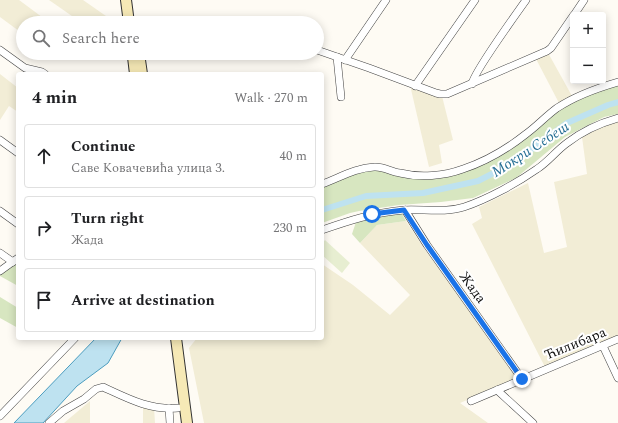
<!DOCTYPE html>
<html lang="en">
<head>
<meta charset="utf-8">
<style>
  body { margin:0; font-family:Spectral,serif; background:#f2f2f2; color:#202124 }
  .controls { position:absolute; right:12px; top:12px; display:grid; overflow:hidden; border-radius:4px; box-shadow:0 2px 10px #0003 }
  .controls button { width:36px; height:36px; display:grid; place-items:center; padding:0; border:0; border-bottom:1px solid #e0e0e0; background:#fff; color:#202124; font:20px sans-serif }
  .stop { position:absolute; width:12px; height:12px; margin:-9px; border:3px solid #1a73e8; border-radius:50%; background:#fff }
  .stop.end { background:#1a73e8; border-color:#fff; box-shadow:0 1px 4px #0008 }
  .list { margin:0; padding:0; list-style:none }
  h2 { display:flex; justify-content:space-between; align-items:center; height:52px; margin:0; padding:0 16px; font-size:17px }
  h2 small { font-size:13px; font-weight:400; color:#757577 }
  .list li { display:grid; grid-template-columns:26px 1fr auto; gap:12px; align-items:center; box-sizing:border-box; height:64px; margin:0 8px 8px; padding:0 8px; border:1px solid #e0e0e0; border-radius:4px }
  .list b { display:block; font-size:15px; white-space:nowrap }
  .list p { margin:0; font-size:13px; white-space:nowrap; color:#757577 }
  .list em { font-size:13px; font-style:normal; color:#757577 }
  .icon { flex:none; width:22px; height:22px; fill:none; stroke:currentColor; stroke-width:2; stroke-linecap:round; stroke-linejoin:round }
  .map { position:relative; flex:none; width:618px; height:423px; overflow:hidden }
  .search { position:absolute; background:#fff; box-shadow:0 2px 10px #0003; left:16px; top:16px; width:308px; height:44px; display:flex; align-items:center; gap:10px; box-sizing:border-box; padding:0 14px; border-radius:22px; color:#757577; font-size:15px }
  .panel { position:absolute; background:#fff; box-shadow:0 2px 10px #0003; left:16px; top:72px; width:308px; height:268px; border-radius:4px }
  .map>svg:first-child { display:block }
  .farmland { fill:#f2edd6 }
  .green { fill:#d7e6c0 }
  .pitch { fill:#e7eed1 }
  .water { fill:#bee2f0; stroke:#4c9dbf }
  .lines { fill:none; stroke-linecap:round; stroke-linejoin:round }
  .canal { stroke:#bee2f0; stroke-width:6 }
  .street-casing { stroke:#434343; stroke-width:8 }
  .secondary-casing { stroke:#323232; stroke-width:12 }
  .street { stroke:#fff; stroke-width:7 }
  .secondary { stroke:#f6e9b6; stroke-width:10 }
  .route { stroke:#1a73e8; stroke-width:5 }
  .labels { text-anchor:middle; stroke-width:4; stroke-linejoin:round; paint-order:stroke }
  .street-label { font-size:14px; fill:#101010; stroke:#fff }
  .water-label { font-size:15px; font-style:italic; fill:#266f95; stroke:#fff }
</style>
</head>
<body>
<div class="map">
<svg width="618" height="423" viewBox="0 0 618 423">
  <rect width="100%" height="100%" fill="#fefbf4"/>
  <g class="farmland">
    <polygon points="0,0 19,0 50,23 23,23 23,34 0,17"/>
    <polygon points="49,0 83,0 116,23 82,23"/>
    <polygon points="547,51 572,96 559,103 535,57"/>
    <polygon points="0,74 18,88 18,112 9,106 0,120"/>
    <polygon points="410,85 442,96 453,140 439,145 442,163 429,167"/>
    <polygon points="618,121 618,337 545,367 472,224 482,218 479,207 528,183 544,253 567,247 554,182 587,174 582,137 604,126"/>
    <polygon points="406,221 423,247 486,333 517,379 460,403 488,423 204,423 189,348 197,338 322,338 322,264 353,285 390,315 410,295 360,243 377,225"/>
    <polygon points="90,401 90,423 64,423"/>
    <polygon points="143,404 154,407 155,423 143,423"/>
  </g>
  <g class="green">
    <polygon points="618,82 618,114 604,117 565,137 516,178 473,198 441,202 399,205 359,211 350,213 322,223 322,184 362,169 444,175 493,156 556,109"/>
    <polygon points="401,212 406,221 377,225 360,243 352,234 356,222"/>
    <polygon points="14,263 18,265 18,286 0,276 0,273"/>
    <polygon points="0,297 18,308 18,328 0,318"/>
  </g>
  <polygon class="pitch" points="325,240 350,263 342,273 322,255 322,244"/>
  <polygon class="water" points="96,338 122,338 108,363 77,386 43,423 14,423"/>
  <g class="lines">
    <polyline class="canal" points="322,210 366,196 423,193 478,181 513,163 567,123 608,105 618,102"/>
    <defs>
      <g id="street">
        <polyline points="574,15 584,0"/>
        <polyline points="129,22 146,21 156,23"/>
        <polyline points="0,50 25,68 42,72 45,74"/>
        <polyline points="317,50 369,68 436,93 440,94 447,94 547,51 551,48 573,16"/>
        <polyline points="337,57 341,97"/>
        <polyline points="345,60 386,0"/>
        <path d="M 472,84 C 473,73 517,13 526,0"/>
        <polyline points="415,86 475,0"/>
        <polyline points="0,140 18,153"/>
        <path d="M 322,184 C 339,178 355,168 374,167 C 383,166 391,172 400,173 C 420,178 444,176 463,169 C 487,161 507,149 526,134 C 537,126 546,116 557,108 C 575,96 597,88 618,82"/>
        <polyline points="405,210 427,245 522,379"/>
        <polyline points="0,211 18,224"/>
        <path d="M 322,230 C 351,220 372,213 404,210 C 424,209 445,213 464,207 C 488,199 517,183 537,169 C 548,162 556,151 567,143 C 581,132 600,123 618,118"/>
        <polyline points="0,253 13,262"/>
        <polyline points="0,271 18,258"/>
        <polyline points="603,346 618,378"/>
        <polyline points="497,390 533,423"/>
        <polyline points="471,401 618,339"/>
        <polyline points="169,408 170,423"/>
        <polyline points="0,416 75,338"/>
        <path d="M 49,423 L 63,411 L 84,399 L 96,389 L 103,387 C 129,399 149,410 178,408"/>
      </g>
      <g id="secondary">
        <polyline points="126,0 129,23"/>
        <polyline points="139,53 142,74"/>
        <polyline points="133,57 135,74"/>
        <polyline points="176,338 187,423"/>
      </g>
    </defs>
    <use href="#street" class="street-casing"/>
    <use href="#secondary" class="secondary-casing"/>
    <use href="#street" class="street"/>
    <use href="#secondary" class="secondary"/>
  </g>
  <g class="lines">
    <polyline class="route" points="372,214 404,210 427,245 522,379"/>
  </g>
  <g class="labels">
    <g class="street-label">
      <text transform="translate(473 287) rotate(54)" y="5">Жада</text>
      <text transform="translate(575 343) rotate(-22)" y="5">Ћилибара</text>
    </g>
    <g class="water-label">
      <text transform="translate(530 149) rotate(-33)" y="5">Мокри Себеш</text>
    </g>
  </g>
</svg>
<div class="controls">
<button>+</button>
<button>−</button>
</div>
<div class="stop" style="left:372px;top:214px"></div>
<div class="stop end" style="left:522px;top:379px"></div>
<div class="search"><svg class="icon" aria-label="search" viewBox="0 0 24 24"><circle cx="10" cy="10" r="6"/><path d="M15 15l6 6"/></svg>Search here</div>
<section class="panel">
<h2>4 min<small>Walk · 270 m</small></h2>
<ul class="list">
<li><svg class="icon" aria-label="ahead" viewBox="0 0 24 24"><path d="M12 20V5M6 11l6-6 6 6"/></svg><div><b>Continue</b><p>Саве Ковачевића улица 3.</p></div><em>40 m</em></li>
<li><svg class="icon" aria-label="right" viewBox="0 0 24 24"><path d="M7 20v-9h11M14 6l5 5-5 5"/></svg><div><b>Turn right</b><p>Жада</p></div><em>230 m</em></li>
<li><svg class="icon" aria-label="arrive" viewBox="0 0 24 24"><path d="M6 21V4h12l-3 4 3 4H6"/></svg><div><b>Arrive at destination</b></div></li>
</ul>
</section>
</div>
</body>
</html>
